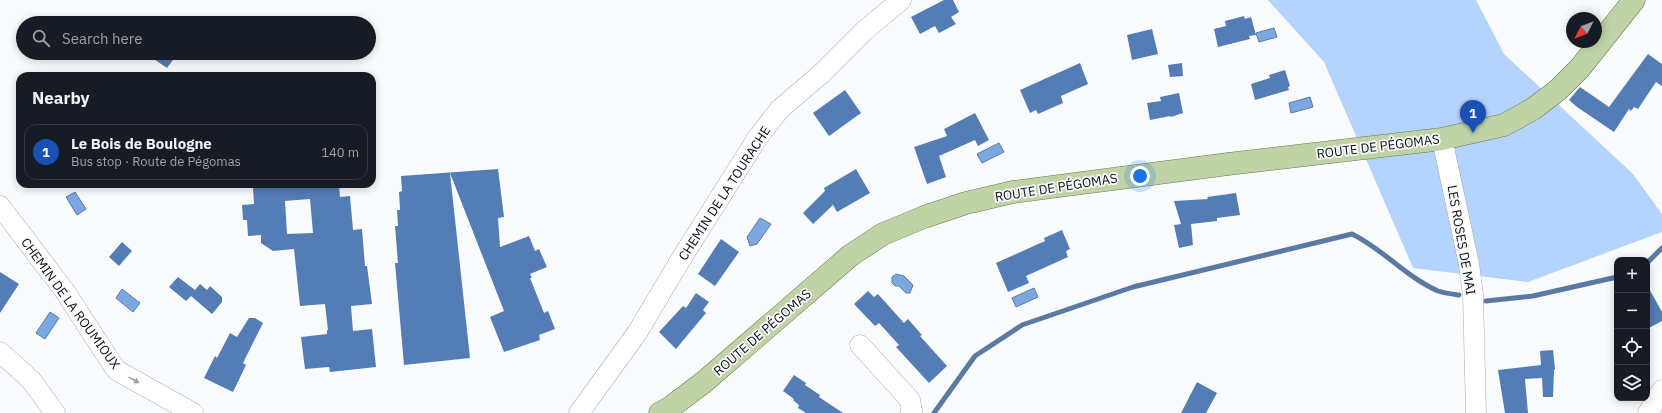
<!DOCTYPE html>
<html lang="en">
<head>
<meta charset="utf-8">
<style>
  body { margin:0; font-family:"IBM Plex Sans",sans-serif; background:#242831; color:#f1f3f6 }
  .controls { position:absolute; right:12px; bottom:12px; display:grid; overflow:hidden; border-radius:8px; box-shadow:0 2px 10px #0003 }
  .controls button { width:36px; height:36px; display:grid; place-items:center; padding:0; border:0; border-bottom:1px solid #363941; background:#171b24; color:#f1f3f6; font:20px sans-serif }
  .compass { position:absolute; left:1566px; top:12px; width:36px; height:36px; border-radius:50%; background:#171b24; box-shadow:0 2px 10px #0003; rotate:228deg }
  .you { position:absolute; left:1140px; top:176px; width:14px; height:14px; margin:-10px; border:3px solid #fff; border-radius:50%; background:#1a73e8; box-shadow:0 0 0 6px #1a73e833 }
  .badge { display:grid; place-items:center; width:26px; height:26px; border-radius:50%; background:#d93025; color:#fff; font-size:13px; font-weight:700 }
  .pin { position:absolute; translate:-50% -33px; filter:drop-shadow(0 1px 2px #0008) }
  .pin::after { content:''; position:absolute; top:21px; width:14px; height:12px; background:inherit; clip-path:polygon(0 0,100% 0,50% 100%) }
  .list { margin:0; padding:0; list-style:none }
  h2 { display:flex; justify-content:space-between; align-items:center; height:52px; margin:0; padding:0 16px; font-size:17px }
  h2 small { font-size:13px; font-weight:400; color:#9ea1a6 }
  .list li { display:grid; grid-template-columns:26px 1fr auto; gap:12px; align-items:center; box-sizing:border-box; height:56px; margin:0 8px 8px; padding:0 8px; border:1px solid #363941; border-radius:12px }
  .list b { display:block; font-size:15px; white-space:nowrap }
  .list p { margin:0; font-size:13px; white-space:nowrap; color:#9ea1a6 }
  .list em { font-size:13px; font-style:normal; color:#9ea1a6 }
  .icon { flex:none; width:22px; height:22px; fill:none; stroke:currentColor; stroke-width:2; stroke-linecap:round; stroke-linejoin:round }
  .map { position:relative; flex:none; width:1662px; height:413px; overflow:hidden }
  .search { position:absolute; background:#171b24; box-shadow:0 2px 10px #0003; left:16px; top:16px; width:360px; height:44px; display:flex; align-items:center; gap:10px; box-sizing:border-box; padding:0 14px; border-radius:22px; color:#9ea1a6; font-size:15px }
  .panel { position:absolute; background:#171b24; box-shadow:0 2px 10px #0003; left:16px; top:72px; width:360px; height:116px; border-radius:12px }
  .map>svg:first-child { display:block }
  .green { fill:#b4d3fe }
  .water { fill:#7ca8e2; stroke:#5a7aa3 }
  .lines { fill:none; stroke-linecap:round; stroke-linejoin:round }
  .stream { stroke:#5a7aa3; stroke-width:5 }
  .building { fill:#537db4; fill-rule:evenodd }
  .minor-casing { stroke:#a5abb4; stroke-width:21 }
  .major-casing { stroke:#657b4c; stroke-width:23 }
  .minor { stroke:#fff; stroke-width:20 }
  .major { stroke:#bfd3a7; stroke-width:22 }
  .oneway { fill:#9d9e9f }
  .labels { text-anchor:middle; stroke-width:3.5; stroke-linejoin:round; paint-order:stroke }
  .street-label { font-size:13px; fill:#0b0d10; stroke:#fafbfd }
</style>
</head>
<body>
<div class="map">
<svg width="1662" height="413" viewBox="0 0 1662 413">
  <rect width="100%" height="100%" fill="#fafbfd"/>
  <polygon class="green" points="1268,0 1476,0 1504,54 1633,174 1662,214 1662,232 1528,282 1413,268 1324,62"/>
  <g class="water">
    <polygon points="1274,28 1277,37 1259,42 1256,33"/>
    <polygon points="1310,97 1313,107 1291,113 1289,103"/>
    <polygon points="999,143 1004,152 982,163 977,154"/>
    <polygon points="75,192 86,209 77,215 66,197"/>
    <polygon points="760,218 771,224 757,244 750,246 747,237"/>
    <polygon points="896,274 904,276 913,285 910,293 906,293 899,286 895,286 892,283 892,277"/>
    <polygon points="1034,288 1038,297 1016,307 1012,298"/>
    <polygon points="122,289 140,303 133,312 116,298"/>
    <polygon points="50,312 59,318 45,339 36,333"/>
  </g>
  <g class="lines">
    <g class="stream">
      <polyline points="1647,263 1662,248"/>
      <polyline points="1486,301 1533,296 1617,277"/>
      <path d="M 934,413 L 975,356 L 1022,325 L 1133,287 L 1352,234 C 1383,249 1406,277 1438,291 C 1444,293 1452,294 1459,295"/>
    </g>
  </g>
  <g class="building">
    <polygon points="944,0 953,0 959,12 951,17 956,24 939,33 935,26 920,34 911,17"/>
    <polygon points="1244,16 1245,19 1251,17 1256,35 1249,36 1250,39 1218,47 1214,29 1226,26 1225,21"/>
    <polygon points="1152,29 1158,54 1132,60 1127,35"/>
    <polygon points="145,53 178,53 167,68"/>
    <polygon points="1648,54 1662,64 1662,86 1656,82 1638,109 1634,107 1631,111 1629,109 1614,132 1577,107 1569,100 1580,87 1609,107"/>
    <polygon points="1080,63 1088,84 1061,96 1063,103 1038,114 1036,110 1030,113 1020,90"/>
    <polygon points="1182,63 1183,76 1170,77 1168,65"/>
    <polygon points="1285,70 1290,86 1288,87 1289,90 1255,100 1251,84 1270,78 1269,75"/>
    <polygon points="845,90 861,113 829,136 813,113"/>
    <polygon points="1179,93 1183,113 1171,117 1170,116 1150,120 1147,103 1161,101 1160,97"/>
    <polygon points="975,113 989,140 978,146 975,140 939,156 946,177 927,184 914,147 947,136 944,129"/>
    <polygon points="498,169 504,217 498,218 500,247 529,236 535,251 539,249 547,267 530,274 532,278 530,278 544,313 548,311 555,329 539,335 540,340 504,352 490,317 504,311 450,173 470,358 404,365 395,263 398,263 395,226 398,226 397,210 400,210 399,192 402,191 401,176"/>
    <polygon points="856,169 870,193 837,212 833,205 813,224 803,213 825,191 824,188"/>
    <path d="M 300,184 L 339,184 L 340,197 L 350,196 L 353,230 L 362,229 L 365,266 L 367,266 L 372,304 L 351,306 L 353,331 L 372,329 L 376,367 L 330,372 L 329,367 L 305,369 L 301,337 L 327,334 L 327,330 L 328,330 L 325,304 L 300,306 L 294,249 L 273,251 L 261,243 L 261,235 L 248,236 L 247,220 L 243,220 L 242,205 L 254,204 L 253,188 ZM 310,199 L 313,233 L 287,234 L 285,201 Z"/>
    <polygon points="1236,193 1240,215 1217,218 1217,221 1191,224 1193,245 1179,248 1174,225 1181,224 1174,201 1208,199 1207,197"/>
    <polygon points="1062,230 1070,249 1066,251 1068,257 1026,276 1029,283 1008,292 996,263 1045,241 1044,238"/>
    <polygon points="721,239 739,252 715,286 698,274"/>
    <polygon points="122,242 132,251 119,266 109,257"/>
    <polygon points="0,272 19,284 0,313"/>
    <polygon points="178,277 195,290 200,284 207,290 210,286 222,297 222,302 212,314 191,296 186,301 169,287"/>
    <polygon points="1647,285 1662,312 1662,321 1647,329"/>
    <polygon points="868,291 874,297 878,294 904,323 908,319 922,335 920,336 947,366 929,383 896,347 899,345 879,323 875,326 854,304"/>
    <polygon points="696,293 709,302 703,310 706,313 676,349 659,332 683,306 686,308"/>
    <polygon points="249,318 255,318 263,323 243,363 246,365 233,392 204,378 215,356 217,358 230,333 237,337"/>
    <polygon points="1553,350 1555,369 1554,370 1553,397 1543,397 1542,378 1525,379 1528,413 1505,413 1498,370 1541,365 1540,351"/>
    <polygon points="794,375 806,383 805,385 820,395 819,397 843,413 806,413 798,408 799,405 793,400 794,399 783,391"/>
    <polygon points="1197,382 1217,393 1206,413 1181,413"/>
  </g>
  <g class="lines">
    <defs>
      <g id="minor">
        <polyline points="1442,139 1469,264 1473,295 1476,413"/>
        <polyline points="0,206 64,290 116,370 193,413"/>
        <polyline points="860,345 910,400 912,411 910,413"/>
        <polyline points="0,352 31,380 55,413"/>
        <polyline points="579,413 637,333 681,259 758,137 780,109 821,74 864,31 901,0"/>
        <polyline points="1648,413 1662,390"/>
      </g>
      <polyline id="major" points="660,413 671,407 704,382 851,255 883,234 924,217 966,203 1013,192 1228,164 1442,139 1504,125 1533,109 1558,90 1580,68 1634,0"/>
    </defs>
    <use href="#minor" class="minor-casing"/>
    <use href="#major" class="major-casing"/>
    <use href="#minor" class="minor"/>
    <use href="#major" class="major"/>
  </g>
  <defs><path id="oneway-solid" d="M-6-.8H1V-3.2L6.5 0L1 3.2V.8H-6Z"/></defs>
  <use class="oneway" href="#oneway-solid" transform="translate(134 380) rotate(29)"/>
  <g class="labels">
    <g class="street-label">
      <text transform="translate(1378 146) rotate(-7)" y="5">ROUTE DE PÉGOMAS</text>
      <text transform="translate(1056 187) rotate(-9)" y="5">ROUTE DE PÉGOMAS</text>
      <text transform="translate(724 193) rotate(-57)" y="5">CHEMIN DE LA TOURACHE</text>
      <text transform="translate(1462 240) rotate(80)" y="5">LES ROSES DE MAI</text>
      <text transform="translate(71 303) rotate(54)" y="5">CHEMIN DE LA ROUMIOUX</text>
      <text transform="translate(762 332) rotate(-41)" y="5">ROUTE DE PÉGOMAS</text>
    </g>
  </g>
</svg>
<div class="controls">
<button>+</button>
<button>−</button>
<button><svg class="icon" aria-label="locate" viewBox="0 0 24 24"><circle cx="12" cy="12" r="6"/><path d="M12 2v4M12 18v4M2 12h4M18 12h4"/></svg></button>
<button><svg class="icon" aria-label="layers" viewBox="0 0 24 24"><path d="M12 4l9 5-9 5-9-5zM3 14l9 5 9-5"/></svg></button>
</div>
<svg class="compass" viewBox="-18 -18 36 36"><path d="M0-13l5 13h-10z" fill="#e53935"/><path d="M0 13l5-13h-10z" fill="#9ea1a6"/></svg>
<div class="you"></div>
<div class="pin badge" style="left:1473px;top:133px;background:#1a4fb4">1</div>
<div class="search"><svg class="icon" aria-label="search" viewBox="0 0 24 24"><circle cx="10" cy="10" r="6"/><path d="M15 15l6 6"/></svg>Search here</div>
<section class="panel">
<h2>Nearby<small></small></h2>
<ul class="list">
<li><span class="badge" style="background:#1a4fb4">1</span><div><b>Le Bois de Boulogne</b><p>Bus stop · Route de Pégomas</p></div><em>140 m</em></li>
</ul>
</section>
</div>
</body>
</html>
